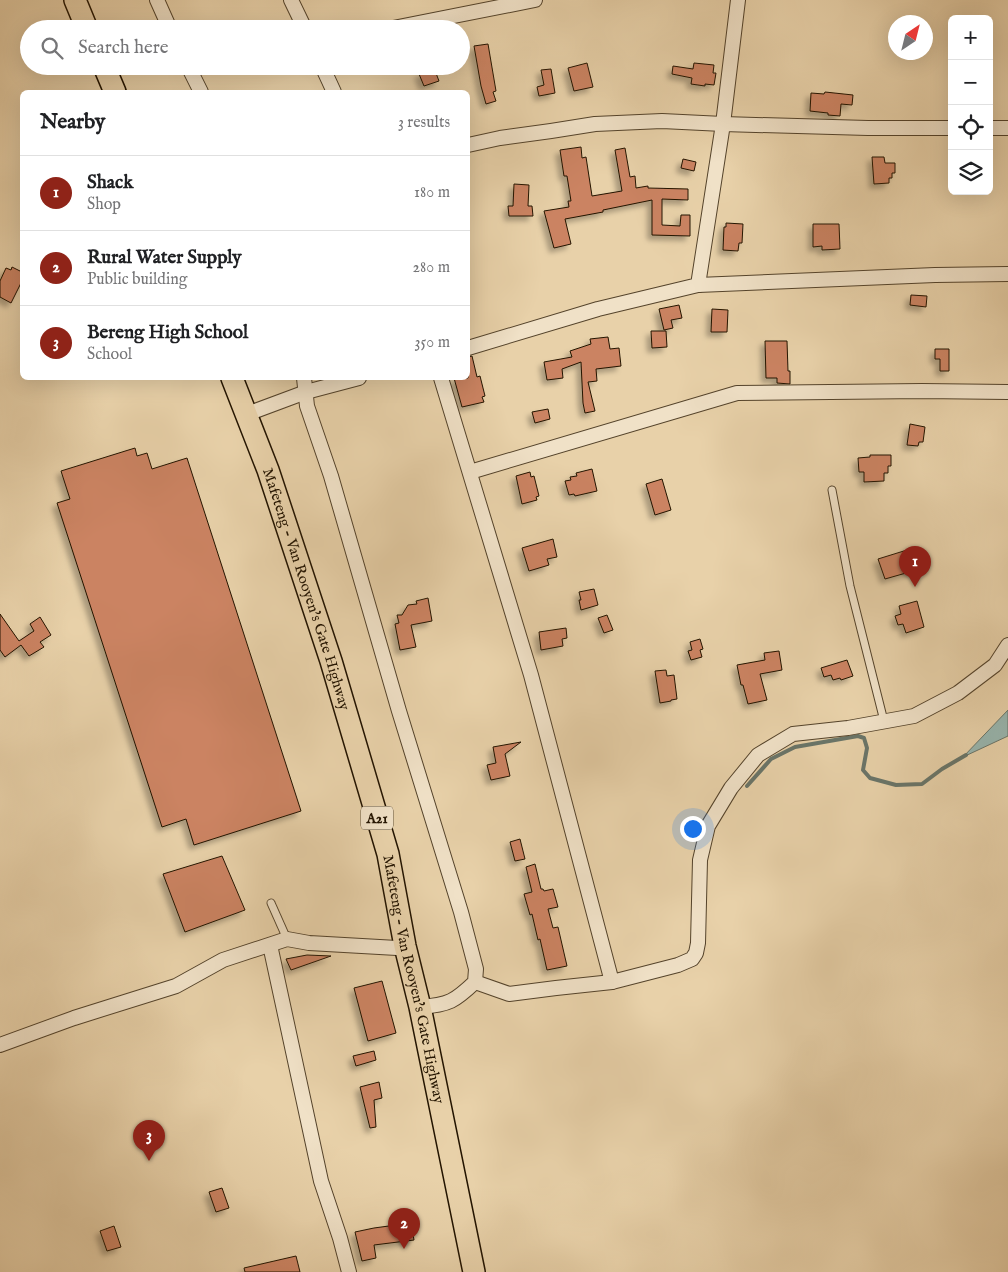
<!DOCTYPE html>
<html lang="en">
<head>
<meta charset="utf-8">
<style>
  body { margin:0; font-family:"IM FELL English",serif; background:#f2f2f2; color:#202124 }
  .controls { position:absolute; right:15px; top:15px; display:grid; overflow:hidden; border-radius:8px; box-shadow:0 5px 20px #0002 }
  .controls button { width:45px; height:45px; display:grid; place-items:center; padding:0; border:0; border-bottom:1px solid #e0e0e0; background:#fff; color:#202124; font:25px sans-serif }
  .compass { position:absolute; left:888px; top:15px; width:45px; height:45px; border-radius:50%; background:#fff; box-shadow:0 5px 20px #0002; rotate:35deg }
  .you { position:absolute; left:692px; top:828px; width:18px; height:18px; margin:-12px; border:4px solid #fff; border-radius:50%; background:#1a73e8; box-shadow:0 0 0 8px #1a73e833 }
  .badge { display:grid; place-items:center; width:32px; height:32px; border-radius:50%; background:#8f2418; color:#fff; font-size:16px; font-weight:700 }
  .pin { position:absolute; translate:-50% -41px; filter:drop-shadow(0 1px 2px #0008) }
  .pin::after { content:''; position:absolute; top:26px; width:18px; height:15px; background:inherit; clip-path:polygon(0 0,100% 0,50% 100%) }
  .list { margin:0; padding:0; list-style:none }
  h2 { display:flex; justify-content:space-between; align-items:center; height:65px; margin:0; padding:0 20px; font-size:21px }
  h2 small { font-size:16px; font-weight:400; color:#757577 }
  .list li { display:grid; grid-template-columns:32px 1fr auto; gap:15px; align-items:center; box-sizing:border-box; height:75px; padding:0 20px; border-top:1px solid #e0e0e0 }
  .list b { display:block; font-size:19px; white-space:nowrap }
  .list p { margin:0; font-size:16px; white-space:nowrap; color:#757577 }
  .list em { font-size:16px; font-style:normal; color:#757577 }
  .icon { flex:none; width:28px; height:28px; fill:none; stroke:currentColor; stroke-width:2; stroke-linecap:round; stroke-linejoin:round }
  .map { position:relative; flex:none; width:1008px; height:1272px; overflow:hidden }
  .search { position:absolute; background:#fff; box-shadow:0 5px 20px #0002; left:20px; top:20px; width:450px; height:55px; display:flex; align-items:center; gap:12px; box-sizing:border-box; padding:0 18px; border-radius:28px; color:#757577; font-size:19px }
  .panel { position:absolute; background:#fff; box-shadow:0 5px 20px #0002; left:20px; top:90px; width:450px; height:290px; border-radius:8px }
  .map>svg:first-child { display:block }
  .water { fill:#98b6af; stroke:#697569 }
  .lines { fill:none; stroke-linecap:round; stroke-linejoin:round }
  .stream { stroke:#697569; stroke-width:4 }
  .building { fill:#cb8362; stroke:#231401; filter:url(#shadow) }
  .lane-casing { stroke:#54432b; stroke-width:9 }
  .street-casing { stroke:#54432b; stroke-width:16 }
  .primary-casing { stroke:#231401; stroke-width:24 }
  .lane { stroke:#f0e1c7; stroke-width:7 }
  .street { stroke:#f0e1c7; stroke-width:14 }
  .primary { stroke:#e8d1a9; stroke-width:21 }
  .labels { text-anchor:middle; stroke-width:4; stroke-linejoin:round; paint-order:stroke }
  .shield { fill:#f0e1c7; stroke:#60523c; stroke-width:1 }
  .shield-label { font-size:14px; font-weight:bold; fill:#231401 }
  .street-label { font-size:15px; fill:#231401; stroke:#f0e1c7 }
</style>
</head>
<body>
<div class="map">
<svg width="1008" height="1272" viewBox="0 0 1008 1272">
  <defs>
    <filter id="shadow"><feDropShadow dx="-4.5" dy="4.5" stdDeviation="2.5" flood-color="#0004"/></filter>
  </defs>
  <rect width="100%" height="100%" fill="#e8d1a9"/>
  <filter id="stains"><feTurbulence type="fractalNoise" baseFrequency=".004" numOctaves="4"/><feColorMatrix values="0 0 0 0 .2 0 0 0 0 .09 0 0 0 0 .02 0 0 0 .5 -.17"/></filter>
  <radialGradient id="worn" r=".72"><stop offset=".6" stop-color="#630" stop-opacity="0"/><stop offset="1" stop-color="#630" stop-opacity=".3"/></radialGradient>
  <polygon class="water" points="1008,710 1008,736 963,757"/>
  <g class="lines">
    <polyline class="stream" points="747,786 771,759 795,747 858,736 864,738 867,748 863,770 870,778 896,785 922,784 942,769 966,755"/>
  </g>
  <g class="building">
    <polygon points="488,44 496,91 493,92 496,101 486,104 481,86 474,46"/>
    <polygon points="587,63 593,87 574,91 568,68"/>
    <polygon points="694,63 714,65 713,73 716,73 714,85 705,84 705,86 691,84 692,78 672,74 673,66 693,69"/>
    <polygon points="434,68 439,81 424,86 419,74"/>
    <polygon points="551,69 555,93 539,96 537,87 544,85 541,70"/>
    <polygon points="825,92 853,95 852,105 841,104 840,116 828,115 828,113 810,111 811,93 824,94"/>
    <polygon points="581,147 582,158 586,157 592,196 622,191 615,150 625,148 630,177 635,176 636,188 648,186 648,188 688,189 688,200 662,199 662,225 680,226 681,215 690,215 690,236 652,235 652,200 603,210 603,212 565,219 571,244 554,248 544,211 569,207 568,201 571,201 567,176 564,176 560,150"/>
    <polygon points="872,157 884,157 885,163 895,163 895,173 892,173 892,178 889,178 889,183 874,184"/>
    <polygon points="683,159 696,162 694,171 681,168"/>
    <polygon points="514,184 529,185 528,206 532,206 533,216 509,216 508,206 513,206"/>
    <polygon points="726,223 743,224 742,243 739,243 738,251 723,250 724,227 726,227"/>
    <polygon points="813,224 839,224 840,249 822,250 822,246 813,247"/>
    <polygon points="12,267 22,272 22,281 11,303 0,297 0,281 6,268 11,270"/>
    <polygon points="911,295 927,296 926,307 910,305"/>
    <polygon points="679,305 682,318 671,320 673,328 664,330 659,309"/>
    <polygon points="712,309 728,310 727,332 711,332"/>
    <polygon points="651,331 666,331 667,347 652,348"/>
    <polygon points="608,337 610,349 619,348 621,366 596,369 597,381 588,382 595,411 585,413 583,403 581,362 562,369 563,378 547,380 544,362 572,357 570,351 591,344 590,339"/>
    <polygon points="765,341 787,341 788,371 790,371 790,384 777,383 777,378 766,378"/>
    <polygon points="935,349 949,349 949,371 940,371 940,359 935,359"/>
    <polygon points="472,356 477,377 480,376 485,396 482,397 484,402 462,407 454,378 468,378 468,357"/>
    <polygon points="548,409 550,419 535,423 532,412"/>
    <polygon points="910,424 925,427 923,442 919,442 918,446 907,445"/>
    <polygon points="135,448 137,456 147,453 152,469 187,458 301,811 194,845 186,819 162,827 57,503 70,499 61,471"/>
    <polygon points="870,455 891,455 891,466 888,466 888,473 884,473 884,481 864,482 864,472 859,472 858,458 870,457"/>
    <polygon points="592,469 597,491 575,496 574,494 569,495 565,481 571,480 570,477 577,476 576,473"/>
    <polygon points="530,472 531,477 534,476 539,496 536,497 537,500 522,504 516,476"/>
    <polygon points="662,479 671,510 655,515 646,484"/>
    <polygon points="553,539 557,557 547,559 549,565 529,571 522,548"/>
    <polygon points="907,550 913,571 885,579 878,559"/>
    <polygon points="594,589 598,605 581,610 579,600 581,600 579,592"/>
    <polygon points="428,598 432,621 411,625 416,647 400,650 395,624 399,623 397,615 402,615 408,605 417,604 416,601"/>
    <polygon points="917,601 924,627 906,633 903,624 898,625 895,616 901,614 899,606"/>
    <polygon points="0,614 19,641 34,631 30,624 40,617 51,635 40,642 44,647 29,656 21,645 5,657 0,650"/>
    <polygon points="607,615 613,630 604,633 598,618"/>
    <polygon points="566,628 567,638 562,639 563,646 541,650 539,632"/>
    <polygon points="700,639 703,649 700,650 702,657 691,660 688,651 692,650 690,642"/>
    <polygon points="779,651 782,670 760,674 767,700 748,704 743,685 741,685 737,665 765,660 764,653"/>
    <polygon points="847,660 853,676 841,680 840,678 833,680 831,675 824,677 821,668"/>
    <polygon points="666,670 667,676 674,675 677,699 671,700 671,701 660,703 655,671"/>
    <polygon points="521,742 505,754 510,776 491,780 487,765 496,763 493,747"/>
    <polygon points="520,839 525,859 515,861 510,842"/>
    <polygon points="222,856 245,910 185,932 163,874"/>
    <polygon points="535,864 541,889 543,889 544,891 553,889 558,907 548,909 553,928 558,927 567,966 547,970 540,939 538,940 532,914 530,915 524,894 532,892 526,867"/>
    <polygon points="307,955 331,956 291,970 286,959"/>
    <polygon points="382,981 396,1033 368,1041 354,988"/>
    <polygon points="374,1051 376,1060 356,1066 353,1056"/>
    <polygon points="379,1082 382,1098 374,1100 376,1127 370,1128 360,1087"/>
    <polygon points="222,1188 229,1208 216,1212 209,1192"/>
    <polygon points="411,1223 414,1240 374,1245 376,1258 362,1261 355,1232 374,1228"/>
    <polygon points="114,1226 121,1247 107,1251 100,1231"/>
    <polygon points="296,1256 300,1272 245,1272 244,1268"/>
  </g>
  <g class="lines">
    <defs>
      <g id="lane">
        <polyline points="832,490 850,586 884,721"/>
        <polyline points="271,903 287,939"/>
      </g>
      <g id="street">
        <polyline points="157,0 170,29"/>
        <polyline points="291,0 305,29"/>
        <polyline points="388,29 535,0"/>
        <polyline points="188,66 201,92"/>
        <polyline points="322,66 334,92"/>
        <polyline points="989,128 1008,128"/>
        <polyline points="468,145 500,138 551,131 595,124 662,121 723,124 738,0"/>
        <polyline points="698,285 935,275 1008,274"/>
        <polyline points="468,348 598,309 698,285 723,124 868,128 952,128"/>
        <path d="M 304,378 L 307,406 L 331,476 L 399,711 L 461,912 L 476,969 L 475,982 C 455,1001 449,1005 420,1007"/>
        <polyline points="441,378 531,675 612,982"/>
        <polyline points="247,414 306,392 359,378"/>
        <polyline points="470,472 737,393 922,391 1008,392"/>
        <polyline points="270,945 321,1181 340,1238 349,1272"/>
        <polyline points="475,982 509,994 556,988 612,982 678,965 692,959 696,953 698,943 700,860 708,826 731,788 758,755 793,734 848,728 914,716 958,693 995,665 1008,645"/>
        <polyline points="0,1045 74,1018 176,986 223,960 287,939 309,943 397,948 405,946"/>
      </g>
      <g id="primary">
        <polyline points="75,0 87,29"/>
        <polyline points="104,66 115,92"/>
        <path id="s1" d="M 232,378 L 268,470 L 331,661 L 388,854 L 405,946 L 420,1007 L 474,1272"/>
      </g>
    </defs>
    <use href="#lane" class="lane-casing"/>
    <use href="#street" class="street-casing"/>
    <use href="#primary" class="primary-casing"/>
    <use href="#lane" class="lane"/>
    <use href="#street" class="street"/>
    <use href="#primary" class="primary"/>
  </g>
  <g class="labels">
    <rect class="shield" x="361" y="806.5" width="32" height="23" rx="4"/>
    <g class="shield-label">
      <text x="377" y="823">A21</text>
    </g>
    <g class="street-label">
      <text dy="5" stroke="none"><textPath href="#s1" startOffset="224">Mafeteng - Van Rooyen's Gate Highway</textPath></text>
      <text dy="5" stroke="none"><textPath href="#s1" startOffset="629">Mafeteng - Van Rooyen's Gate Highway</textPath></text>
    </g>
  </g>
  <rect width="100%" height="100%" filter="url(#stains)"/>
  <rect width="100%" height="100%" fill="url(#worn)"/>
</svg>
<div class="controls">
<button>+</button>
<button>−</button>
<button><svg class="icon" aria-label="locate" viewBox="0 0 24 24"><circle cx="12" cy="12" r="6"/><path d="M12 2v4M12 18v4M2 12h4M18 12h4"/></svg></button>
<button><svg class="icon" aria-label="layers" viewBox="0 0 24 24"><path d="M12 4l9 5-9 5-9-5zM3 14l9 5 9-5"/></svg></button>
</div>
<svg class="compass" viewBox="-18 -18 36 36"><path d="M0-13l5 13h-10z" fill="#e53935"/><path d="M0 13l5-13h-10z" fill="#757577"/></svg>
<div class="you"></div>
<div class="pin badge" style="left:915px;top:587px">1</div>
<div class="pin badge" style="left:404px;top:1249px">2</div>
<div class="pin badge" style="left:149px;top:1161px">3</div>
<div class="search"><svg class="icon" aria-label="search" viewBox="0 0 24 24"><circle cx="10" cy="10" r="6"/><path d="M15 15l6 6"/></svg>Search here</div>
<section class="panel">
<h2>Nearby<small>3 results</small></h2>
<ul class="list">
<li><span class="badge">1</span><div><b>Shack</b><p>Shop</p></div><em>180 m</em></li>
<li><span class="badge">2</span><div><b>Rural Water Supply</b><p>Public building</p></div><em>280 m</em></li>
<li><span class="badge">3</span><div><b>Bereng High School</b><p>School</p></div><em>350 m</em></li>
</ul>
</section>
</div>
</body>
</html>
